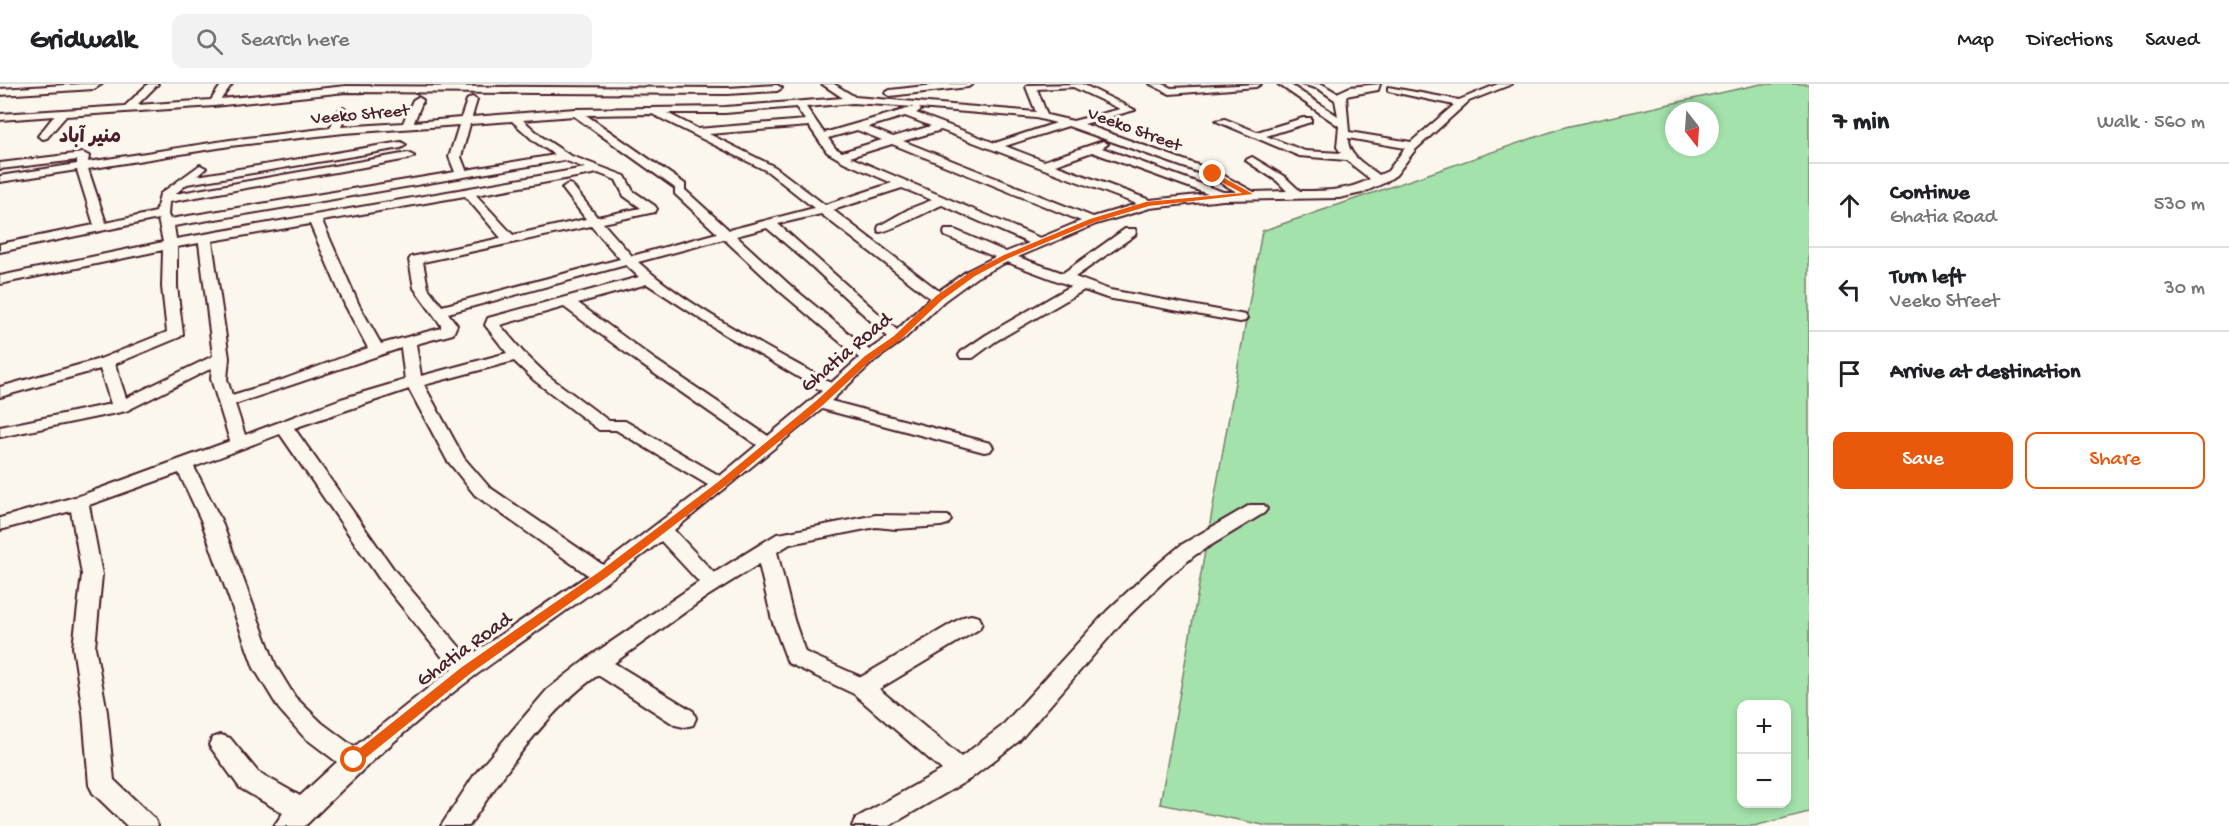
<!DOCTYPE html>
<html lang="en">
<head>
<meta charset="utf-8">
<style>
  body { margin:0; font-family:"Gochi Hand","Playpen Sans Arabic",sans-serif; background:#f2f2f2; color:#202124 }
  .controls { position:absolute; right:18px; bottom:18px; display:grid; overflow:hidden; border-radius:12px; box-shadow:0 3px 9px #0003 }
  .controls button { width:54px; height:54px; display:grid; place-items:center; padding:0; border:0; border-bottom:2px solid #e0e0e0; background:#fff; color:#202124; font:30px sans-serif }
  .compass { position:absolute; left:1665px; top:18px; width:54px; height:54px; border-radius:50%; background:#fff; box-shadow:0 3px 9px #0003; rotate:163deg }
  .stop { position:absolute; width:18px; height:18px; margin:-14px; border:4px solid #ea580c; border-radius:50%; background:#fff }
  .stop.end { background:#ea580c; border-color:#fff; box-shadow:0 2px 6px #0008 }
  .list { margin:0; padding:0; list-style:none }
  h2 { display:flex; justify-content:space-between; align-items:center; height:78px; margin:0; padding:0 24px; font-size:26px }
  h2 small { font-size:20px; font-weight:400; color:#757577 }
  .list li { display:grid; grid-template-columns:39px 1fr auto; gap:18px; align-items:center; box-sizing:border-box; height:84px; padding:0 24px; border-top:2px solid #e0e0e0 }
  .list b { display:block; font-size:22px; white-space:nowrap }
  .list p { margin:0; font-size:20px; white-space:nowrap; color:#757577 }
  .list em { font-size:20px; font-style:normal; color:#757577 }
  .actions { display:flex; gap:12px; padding:18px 24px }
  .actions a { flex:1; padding:14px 0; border:2px solid #ea580c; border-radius:12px; text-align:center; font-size:21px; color:#ea580c }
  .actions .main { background:#ea580c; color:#fff }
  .icon { flex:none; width:33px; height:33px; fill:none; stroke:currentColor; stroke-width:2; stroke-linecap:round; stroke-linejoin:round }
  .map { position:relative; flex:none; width:1809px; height:742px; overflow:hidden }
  header { display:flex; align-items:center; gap:36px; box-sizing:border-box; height:84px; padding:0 30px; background:#fff; border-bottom:2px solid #e0e0e0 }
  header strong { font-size:28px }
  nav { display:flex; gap:33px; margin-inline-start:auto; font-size:21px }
  .search { width:420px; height:54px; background:#f2f2f2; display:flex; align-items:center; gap:15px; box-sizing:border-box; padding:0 21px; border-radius:12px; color:#757577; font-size:22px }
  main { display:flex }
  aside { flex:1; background:#fff }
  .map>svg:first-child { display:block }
  .green { fill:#a3e2ab; stroke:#76806b; stroke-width:1.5; fill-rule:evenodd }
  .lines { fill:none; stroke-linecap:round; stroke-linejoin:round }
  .minor-casing { stroke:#4a1f2b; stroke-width:4 }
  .minor { fill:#fbf7ec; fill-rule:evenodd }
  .route { fill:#ea580c }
  .labels { text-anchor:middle; stroke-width:6; stroke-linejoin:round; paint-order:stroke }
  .far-street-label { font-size:18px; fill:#4a1f2b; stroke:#fbf7ec }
  .far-quarter-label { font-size:20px; font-weight:bold; fill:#4a1f2b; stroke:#fbf7ec }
  .street-label { font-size:21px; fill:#4a1f2b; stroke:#fbf7ec }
</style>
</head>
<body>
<header>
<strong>Gridwalk</strong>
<div class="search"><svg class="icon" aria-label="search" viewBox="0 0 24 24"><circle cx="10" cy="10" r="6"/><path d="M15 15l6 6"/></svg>Search here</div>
<nav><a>Map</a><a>Directions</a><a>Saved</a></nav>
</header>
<main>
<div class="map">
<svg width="1809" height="742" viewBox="0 0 1809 742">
  <rect width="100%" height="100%" fill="#fbf7ec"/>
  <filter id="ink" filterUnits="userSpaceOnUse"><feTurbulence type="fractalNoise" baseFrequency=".0167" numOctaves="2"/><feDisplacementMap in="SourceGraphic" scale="12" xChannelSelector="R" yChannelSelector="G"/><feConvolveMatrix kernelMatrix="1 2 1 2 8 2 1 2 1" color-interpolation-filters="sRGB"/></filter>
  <g filter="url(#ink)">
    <path class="green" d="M 1761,0 L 1809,0 L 1809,728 L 1754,742 L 1268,742 L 1160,720 L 1262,147 L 1565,43 ZM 1674,27 L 1710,27 L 1710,63 L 1674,63 ZM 1742,620 L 1786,620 L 1786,720 L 1742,720 Z"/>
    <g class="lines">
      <defs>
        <g id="minor">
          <polygon points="81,0 102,0 94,5 0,11 0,5"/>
          <polygon points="148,0 158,0 137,21 211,16 222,0 232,0 221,15 346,2 728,4 777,1 782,4 777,7 728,10 346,8 214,22 66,32 47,54 43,55 38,52 54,32 0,36 0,30 125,22"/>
          <path d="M 822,0 L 834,0 L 855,13 L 1036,28 L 1026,3 L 1028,1 L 1082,0 L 1135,26 L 1084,40 L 1217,88 L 1254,108 L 1287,107 L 1277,97 L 1248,78 L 1246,76 L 1252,73 L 1285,93 L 1300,107 C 1326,107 1347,107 1370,95 L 1346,76 L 1299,72 L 1216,37 L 1225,35 L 1257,48 L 1303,34 L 1311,34 L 1311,38 L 1266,52 L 1305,67 L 1341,69 L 1337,63 L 1339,42 L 1278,0 L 1289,0 L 1338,32 L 1335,16 L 1319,5 L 1301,0 L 1322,0 L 1337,9 L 1350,3 L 1380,0 L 1378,6 L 1346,12 L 1349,48 L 1411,58 L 1454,21 L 1388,7 L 1388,3 L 1459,16 L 1498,0 L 1512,0 L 1469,17 L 1415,66 L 1396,91 L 1384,99 L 1362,109 L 1339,114 L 1223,116 L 1150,124 L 1096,140 L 1018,173 L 1063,189 L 1125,145 L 1135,145 L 1136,148 L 1135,151 L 1075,193 L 1110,206 L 1245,231 L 1247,234 L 1245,237 L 1240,238 L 1107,214 L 1084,206 L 996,257 L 973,274 L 961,274 L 959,271 L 961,268 L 986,251 L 1071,202 L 1007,178 L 977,193 L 944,217 L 902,257 L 874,277 L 831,317 L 990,359 L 993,363 L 990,367 L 984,368 L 822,325 L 674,446 L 714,489 L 777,450 L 784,449 L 876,431 L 948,432 L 951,436 L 948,440 L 941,442 L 896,445 L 876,443 L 790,460 L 777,468 L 794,536 L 805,568 L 861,593 L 963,533 L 971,531 L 979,533 L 982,539 L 979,545 L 879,605 L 961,673 L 1001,643 L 1107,527 L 1152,485 L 1181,461 L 1250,421 L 1264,421 L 1267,425 L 1264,429 L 1195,471 L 1166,495 L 1123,537 L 1019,657 L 970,695 L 889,742 L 852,742 L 856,734 L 942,686 L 854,610 L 788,579 L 772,536 L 759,480 L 706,513 L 614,579 L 693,627 L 696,634 L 693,641 L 684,643 L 675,641 L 598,591 C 547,626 503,691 469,742 L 441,742 L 475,690 L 547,606 L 589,573 L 699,498 L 661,457 C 601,504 537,546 476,591 C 415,636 358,689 305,742 L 274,742 L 283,729 L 240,704 L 209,661 L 212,654 L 221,651 L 230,654 L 258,688 L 300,712 L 337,678 L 304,653 L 279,625 L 254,584 L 201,436 L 179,389 L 89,421 L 102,491 L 95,563 L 107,628 L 114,696 L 154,734 L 158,742 L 127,742 L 93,709 L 89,701 L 83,628 L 73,563 L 82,491 L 71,427 L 0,446 L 0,434 L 82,411 L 230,357 L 211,295 L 212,284 L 126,327 L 0,353 L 0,343 L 111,320 L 100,285 L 0,313 L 0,303 L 100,275 L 167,248 L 162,203 L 163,166 L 0,200 L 0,192 L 163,158 L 158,135 L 0,168 L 0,160 L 94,141 L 77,86 L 0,98 L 0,92 L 77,80 L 77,76 L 0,85 L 0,79 L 83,69 L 89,72 L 88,78 L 230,56 L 330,44 L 338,27 L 343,24 L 348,27 L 341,43 L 403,39 L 413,16 L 418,13 L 423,16 L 414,38 L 461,34 L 467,16 L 472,13 L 477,16 L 472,33 L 575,25 L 725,23 L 843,14 ZM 1073,3 L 1120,25 L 1073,37 L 1047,31 L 1037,5 ZM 853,19 L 914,23 L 824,49 L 806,23 ZM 796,23 L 805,36 L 698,45 L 667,29 L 725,29 ZM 919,24 L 1036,34 L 1056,39 L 995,59 L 916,29 L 921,26 ZM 652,30 L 767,87 L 814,124 L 729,146 L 685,106 L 685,100 L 586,31 ZM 574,32 L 675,104 L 675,110 L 717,149 L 632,172 L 603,139 L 655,128 L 657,125 L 655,122 L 633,107 L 625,92 L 569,71 L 542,53 L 523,36 ZM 905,32 L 931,42 L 893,53 L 868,43 ZM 512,37 L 534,57 L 555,71 L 466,86 L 461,73 L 470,40 ZM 459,41 L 449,73 L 455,88 L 170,135 L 168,131 L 169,118 L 408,75 L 414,72 L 408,69 L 175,110 L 187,100 L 401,64 L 406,61 L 401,58 L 197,92 L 206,84 L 200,81 L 160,110 L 156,128 L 106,139 L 88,85 L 230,62 L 344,49 ZM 809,42 L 827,68 L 844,78 L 892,99 L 825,121 L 775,83 L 709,50 ZM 1068,42 L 1209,92 L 1237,108 L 1223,108 L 1102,64 L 1108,60 L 1103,57 L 1044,77 L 1005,62 ZM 857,46 L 882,56 L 842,68 L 835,64 L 828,54 ZM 941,46 L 1137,120 L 1093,133 L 903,57 ZM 1348,54 L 1405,64 L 1388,87 L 1379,91 C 1366,81 1347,72 1348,54 ZM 892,60 L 1081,137 L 1040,154 L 850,73 ZM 1092,68 L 1208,110 L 1150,116 L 1055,81 ZM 564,76 L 585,84 L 176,155 L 174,142 ZM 598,89 L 616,96 L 624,112 L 641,124 L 597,133 L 572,101 L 568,100 L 562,104 L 586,135 L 513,151 L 476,111 ZM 902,104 L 932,116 L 909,125 L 879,142 L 878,145 L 879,148 C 887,149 930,126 942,121 L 1029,159 L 1006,168 L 955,146 L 945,146 L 944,149 L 945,152 L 995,173 L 967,187 L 939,207 L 833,126 ZM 465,112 L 501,154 L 411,173 L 409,176 L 414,204 L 441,241 L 441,244 L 381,260 L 359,221 L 322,137 ZM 821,130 L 930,214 L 897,246 L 778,140 ZM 310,140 L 345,221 L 368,264 L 282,296 L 232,311 L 227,295 L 229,274 L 212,157 ZM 591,142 L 620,175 L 442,222 L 428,204 L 423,178 ZM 767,144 L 807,178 L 888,253 L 869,266 L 792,203 L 736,152 ZM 724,155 L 782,209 L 859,274 L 831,299 C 769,264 691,225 638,178 ZM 199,159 L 213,272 L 126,314 L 115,280 L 180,253 L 183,250 L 177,203 L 177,163 ZM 626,181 L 639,193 L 488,234 L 485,241 L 507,269 L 421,292 L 416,260 L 453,250 L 457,241 L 448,229 ZM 647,200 L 724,250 L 822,307 L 768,352 L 654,275 L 578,219 ZM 564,223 L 642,281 L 757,361 L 720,392 L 625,337 L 609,337 L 547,291 L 523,268 L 500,241 ZM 401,264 L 405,296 L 341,315 L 245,351 L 235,320 ZM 514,277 L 535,297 L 599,346 L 616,346 L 708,401 L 603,481 L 489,403 L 464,374 L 424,301 ZM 409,305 L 447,376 L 475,411 L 588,491 L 468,573 L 395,487 L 294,344 ZM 280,350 L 381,497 L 452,585 L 354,663 L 322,639 L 295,613 L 276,582 L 221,436 L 194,383 Z"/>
          <polygon points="943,0 973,0 968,3 890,12 885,9 890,6"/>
          <polygon points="1150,0 1163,0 1171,4 1261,0 1256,3 1170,10"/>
        </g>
      </defs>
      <use href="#minor" class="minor-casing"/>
      <use href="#minor" class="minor"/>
    </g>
  </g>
  <polygon class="route" points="1213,88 1253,110 1149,122 1095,138 1009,174 975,192 942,216 900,256 871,276 823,321 725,402 607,493 471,589 358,680 349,680 347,676 349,673 462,583 599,488 718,398 816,317 865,272 894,252 936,212 969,189 1004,171 1090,135 1146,118 1242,109 1210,92"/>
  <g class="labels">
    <g class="far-street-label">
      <text transform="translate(360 29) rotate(-5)" y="6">Veeko Street</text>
      <text transform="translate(1135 44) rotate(20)" y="6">Veeko Street</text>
    </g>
    <g class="far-quarter-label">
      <text x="90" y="58">منیر آباد</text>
    </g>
    <g class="street-label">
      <text transform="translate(845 267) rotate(-40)" y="7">Ghatia Road</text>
      <text transform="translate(463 564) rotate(-36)" y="7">Ghatia Road</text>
    </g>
  </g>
</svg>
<div class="controls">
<button>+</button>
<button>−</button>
</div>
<svg class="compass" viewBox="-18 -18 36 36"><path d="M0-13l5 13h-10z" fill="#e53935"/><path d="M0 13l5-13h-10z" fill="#757577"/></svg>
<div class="stop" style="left:354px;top:676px"></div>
<div class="stop end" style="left:1213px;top:90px"></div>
</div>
<aside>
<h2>7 min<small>Walk · 560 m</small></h2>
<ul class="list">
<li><svg class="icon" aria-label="ahead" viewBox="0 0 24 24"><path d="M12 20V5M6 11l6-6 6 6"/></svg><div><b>Continue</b><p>Ghatia Road</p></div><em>530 m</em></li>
<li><svg class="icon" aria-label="left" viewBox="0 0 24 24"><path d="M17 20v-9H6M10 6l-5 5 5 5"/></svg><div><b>Turn left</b><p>Veeko Street</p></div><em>30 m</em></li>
<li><svg class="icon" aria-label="arrive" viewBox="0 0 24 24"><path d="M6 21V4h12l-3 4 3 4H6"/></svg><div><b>Arrive at destination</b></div></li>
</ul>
<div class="actions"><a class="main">Save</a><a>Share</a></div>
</aside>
</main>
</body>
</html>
